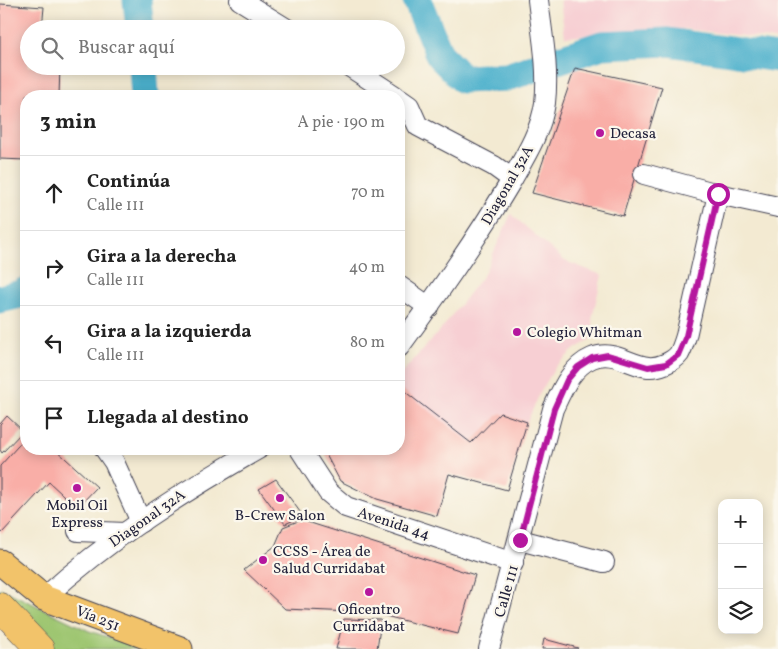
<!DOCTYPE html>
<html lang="es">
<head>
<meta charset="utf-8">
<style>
  body { margin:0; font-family:Vollkorn,serif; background:#f2f2f2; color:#222 }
  .controls { position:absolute; right:15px; bottom:15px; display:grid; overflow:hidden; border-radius:10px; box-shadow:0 2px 12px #0003 }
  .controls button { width:45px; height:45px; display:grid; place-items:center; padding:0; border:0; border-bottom:1px solid #e0e0e0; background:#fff; color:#222; font:25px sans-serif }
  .stop { position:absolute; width:15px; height:15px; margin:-11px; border:4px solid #b5179e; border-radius:50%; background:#fff }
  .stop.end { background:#b5179e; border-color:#fff; box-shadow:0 1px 5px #0008 }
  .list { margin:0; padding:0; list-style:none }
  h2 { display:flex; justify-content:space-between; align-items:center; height:65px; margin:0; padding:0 20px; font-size:21px }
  h2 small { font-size:16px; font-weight:400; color:#767676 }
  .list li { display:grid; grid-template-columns:32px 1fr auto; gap:15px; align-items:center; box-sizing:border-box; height:75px; padding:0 20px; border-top:1px solid #e0e0e0 }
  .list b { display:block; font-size:19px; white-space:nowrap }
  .list p { margin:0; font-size:16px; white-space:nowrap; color:#767676 }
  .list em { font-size:16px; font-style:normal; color:#767676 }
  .icon { flex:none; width:28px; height:28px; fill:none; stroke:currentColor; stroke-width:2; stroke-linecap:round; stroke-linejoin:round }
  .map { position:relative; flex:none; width:778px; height:649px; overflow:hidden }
  .search { position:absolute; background:#fff; box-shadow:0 2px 12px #0003; left:20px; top:20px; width:385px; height:55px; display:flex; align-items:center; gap:12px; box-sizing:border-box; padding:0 18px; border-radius:28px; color:#767676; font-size:19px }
  .panel { position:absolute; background:#fff; box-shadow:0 2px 12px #0003; left:20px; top:90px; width:385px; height:365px; border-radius:20px }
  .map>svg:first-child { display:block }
  .built { fill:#f7cfd3 }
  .green { fill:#9ec671; stroke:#607456 }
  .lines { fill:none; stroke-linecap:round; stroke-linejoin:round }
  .river { stroke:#4cb0cc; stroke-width:29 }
  .building { fill:#f9aea7 }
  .minor-casing { stroke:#414052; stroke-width:22 }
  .major-casing { stroke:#414052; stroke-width:27 }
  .highway-casing { stroke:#414052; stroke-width:29 }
  .minor { stroke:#fff; stroke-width:20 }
  .major { stroke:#f2c36a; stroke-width:25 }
  .highway { stroke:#f2c36a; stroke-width:28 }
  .route { stroke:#b5179e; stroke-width:6 }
  .poi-dot { fill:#b5179e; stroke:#fbf7ec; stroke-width:2 }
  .labels { text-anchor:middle; stroke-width:4.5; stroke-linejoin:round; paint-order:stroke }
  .poi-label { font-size:15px; fill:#22223b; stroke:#fbf7ec; text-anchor:start }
  .street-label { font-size:15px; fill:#22223b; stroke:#fbf7ec }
</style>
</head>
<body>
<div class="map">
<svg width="778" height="649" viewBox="0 0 778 649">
  <rect width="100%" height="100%" fill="#fbf7ec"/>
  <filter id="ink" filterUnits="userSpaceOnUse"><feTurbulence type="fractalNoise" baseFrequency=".02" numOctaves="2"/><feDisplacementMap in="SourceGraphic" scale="10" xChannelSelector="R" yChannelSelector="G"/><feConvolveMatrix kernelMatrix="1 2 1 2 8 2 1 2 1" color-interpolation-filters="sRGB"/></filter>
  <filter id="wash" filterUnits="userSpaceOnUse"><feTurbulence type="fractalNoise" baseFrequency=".0096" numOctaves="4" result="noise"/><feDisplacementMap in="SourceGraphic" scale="20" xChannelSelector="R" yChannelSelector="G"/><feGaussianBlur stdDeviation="1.12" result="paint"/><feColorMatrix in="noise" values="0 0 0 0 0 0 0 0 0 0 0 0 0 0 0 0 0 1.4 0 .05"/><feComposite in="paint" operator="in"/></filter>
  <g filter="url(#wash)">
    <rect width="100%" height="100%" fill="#f3ead2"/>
    <g class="built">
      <polygon points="560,0 778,0 778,40 686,29 565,37"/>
      <polygon points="511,214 565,261 602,275 592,319 596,337 576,348 556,366 540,393 527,422 500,413 471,443 439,420 399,387 399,376 443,327 484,274"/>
    </g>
    <polygon class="green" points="0,588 89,631 146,649 52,649 0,597"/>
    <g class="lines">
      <g class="river">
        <polyline points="137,0 140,29"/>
        <polyline points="417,0 440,56 463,79 507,77 602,45 668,42 778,58"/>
        <polyline points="143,66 145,96"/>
        <polyline points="0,299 21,294 26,291"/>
      </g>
    </g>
    <g id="blocks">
      <g class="building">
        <polygon points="0,4 44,7 42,29 29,29 29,66 60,66 59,96 26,96 26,160 0,159"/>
        <polygon points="575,68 662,87 623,216 532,193"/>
        <polygon points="399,387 471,443 500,413 527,422 507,490 449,474 437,516 377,499 340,481 323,449 399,449"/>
        <polygon points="7,416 23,431 2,453 0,450 0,424"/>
        <polygon points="26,437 26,449 55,449 97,487 77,508 49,482 2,533 0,531 0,466"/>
        <polygon points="276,479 303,516 285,524 259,489"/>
        <polygon points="301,520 475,575 458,634 373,613 285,609 244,570 275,546 283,527"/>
        <polygon points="344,619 381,620 377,649 336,649"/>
        <polygon points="544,639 578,648 577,649 542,649"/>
      </g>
    </g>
  </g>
  <g filter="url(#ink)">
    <use href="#blocks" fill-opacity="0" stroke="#414052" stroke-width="1"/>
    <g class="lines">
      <defs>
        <g id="minor">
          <polyline points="240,0 287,29"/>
          <polyline points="349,66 395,96"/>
          <polyline points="399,99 409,106 418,126 494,166 512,179"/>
          <polyline points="644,174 718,194 778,207"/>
          <polyline points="399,286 429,307"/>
          <path d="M 399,347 C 438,294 476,240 510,183 C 524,158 541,132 545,103 C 549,69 542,34 538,0"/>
          <polyline points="105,449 114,462 141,522"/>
          <polyline points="300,449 328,492 346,507 513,563"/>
          <polyline points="78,531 125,533"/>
          <polyline points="520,540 604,562"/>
          <path d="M 44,598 C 108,539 183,492 258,449"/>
          <path d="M 489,649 L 553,409 C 562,390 571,367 592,358 C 613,349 629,365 648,367 C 658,368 673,362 679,354 C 682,349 684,342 686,336 L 718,194"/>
        </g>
        <polyline id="major" points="0,562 44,598 180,649"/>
        <polyline id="highway" points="0,607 40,649"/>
      </defs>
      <use href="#minor" class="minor-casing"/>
      <use href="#major" class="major-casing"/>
      <use href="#highway" class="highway-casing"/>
      <use href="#minor" class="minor"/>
      <use href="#major" class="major"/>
      <use href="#highway" class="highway"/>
    </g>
  </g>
  <g class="lines" filter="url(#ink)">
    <polyline class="route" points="520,540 554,409 567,380 578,367 592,358 608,355 648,367 666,364 678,355 686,336 718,194"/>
  </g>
  <g class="poi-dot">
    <circle cx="600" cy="133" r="5"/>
    <circle cx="517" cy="332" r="5"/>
    <circle cx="77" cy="488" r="5"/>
    <circle cx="280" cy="498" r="5"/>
    <circle cx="263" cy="560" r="5"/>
    <circle cx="369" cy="592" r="5"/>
  </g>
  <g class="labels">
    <g class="poi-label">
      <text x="610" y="138">Decasa</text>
      <text x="527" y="337">Colegio Whitman</text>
      <text x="77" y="510" text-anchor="middle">Mobil Oil<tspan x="77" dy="17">Express</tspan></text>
      <text x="280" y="520" text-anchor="middle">B-Crew Salon</text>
      <text x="273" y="556">CCSS - Área de<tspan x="273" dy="17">Salud Curridabat</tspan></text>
      <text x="369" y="614" text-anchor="middle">Oficentro<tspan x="369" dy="17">Curridabat</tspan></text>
    </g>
    <g class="street-label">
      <text transform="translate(507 185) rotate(-60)" y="5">Diagonal 32A</text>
      <text transform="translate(147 518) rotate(-35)" y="5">Diagonal 32A</text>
      <text transform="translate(394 523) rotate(18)" y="5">Avenida 44</text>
      <text transform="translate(506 591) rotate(-74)" y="5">Calle 111</text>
      <text transform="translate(98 618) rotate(21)" y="5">Vía 251</text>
    </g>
  </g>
</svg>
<div class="controls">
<button>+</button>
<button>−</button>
<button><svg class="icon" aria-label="layers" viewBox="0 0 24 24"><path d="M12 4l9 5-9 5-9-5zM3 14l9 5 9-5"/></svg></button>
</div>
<div class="stop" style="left:718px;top:194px"></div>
<div class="stop end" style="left:520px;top:540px"></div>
<div class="search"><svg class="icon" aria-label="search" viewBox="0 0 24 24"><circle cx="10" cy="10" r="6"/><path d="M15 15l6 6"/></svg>Buscar aquí</div>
<section class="panel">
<h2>3 min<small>A pie · 190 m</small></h2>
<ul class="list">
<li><svg class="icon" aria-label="ahead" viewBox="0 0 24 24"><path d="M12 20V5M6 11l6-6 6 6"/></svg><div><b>Continúa</b><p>Calle 111</p></div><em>70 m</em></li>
<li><svg class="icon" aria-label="right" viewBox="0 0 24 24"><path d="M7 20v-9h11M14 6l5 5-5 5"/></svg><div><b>Gira a la derecha</b><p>Calle 111</p></div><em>40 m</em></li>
<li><svg class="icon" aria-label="left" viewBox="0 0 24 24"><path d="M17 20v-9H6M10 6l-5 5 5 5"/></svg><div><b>Gira a la izquierda</b><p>Calle 111</p></div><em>80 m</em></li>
<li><svg class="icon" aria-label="arrive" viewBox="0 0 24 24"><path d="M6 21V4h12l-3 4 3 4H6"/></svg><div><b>Llegada al destino</b></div></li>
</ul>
</section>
</div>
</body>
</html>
